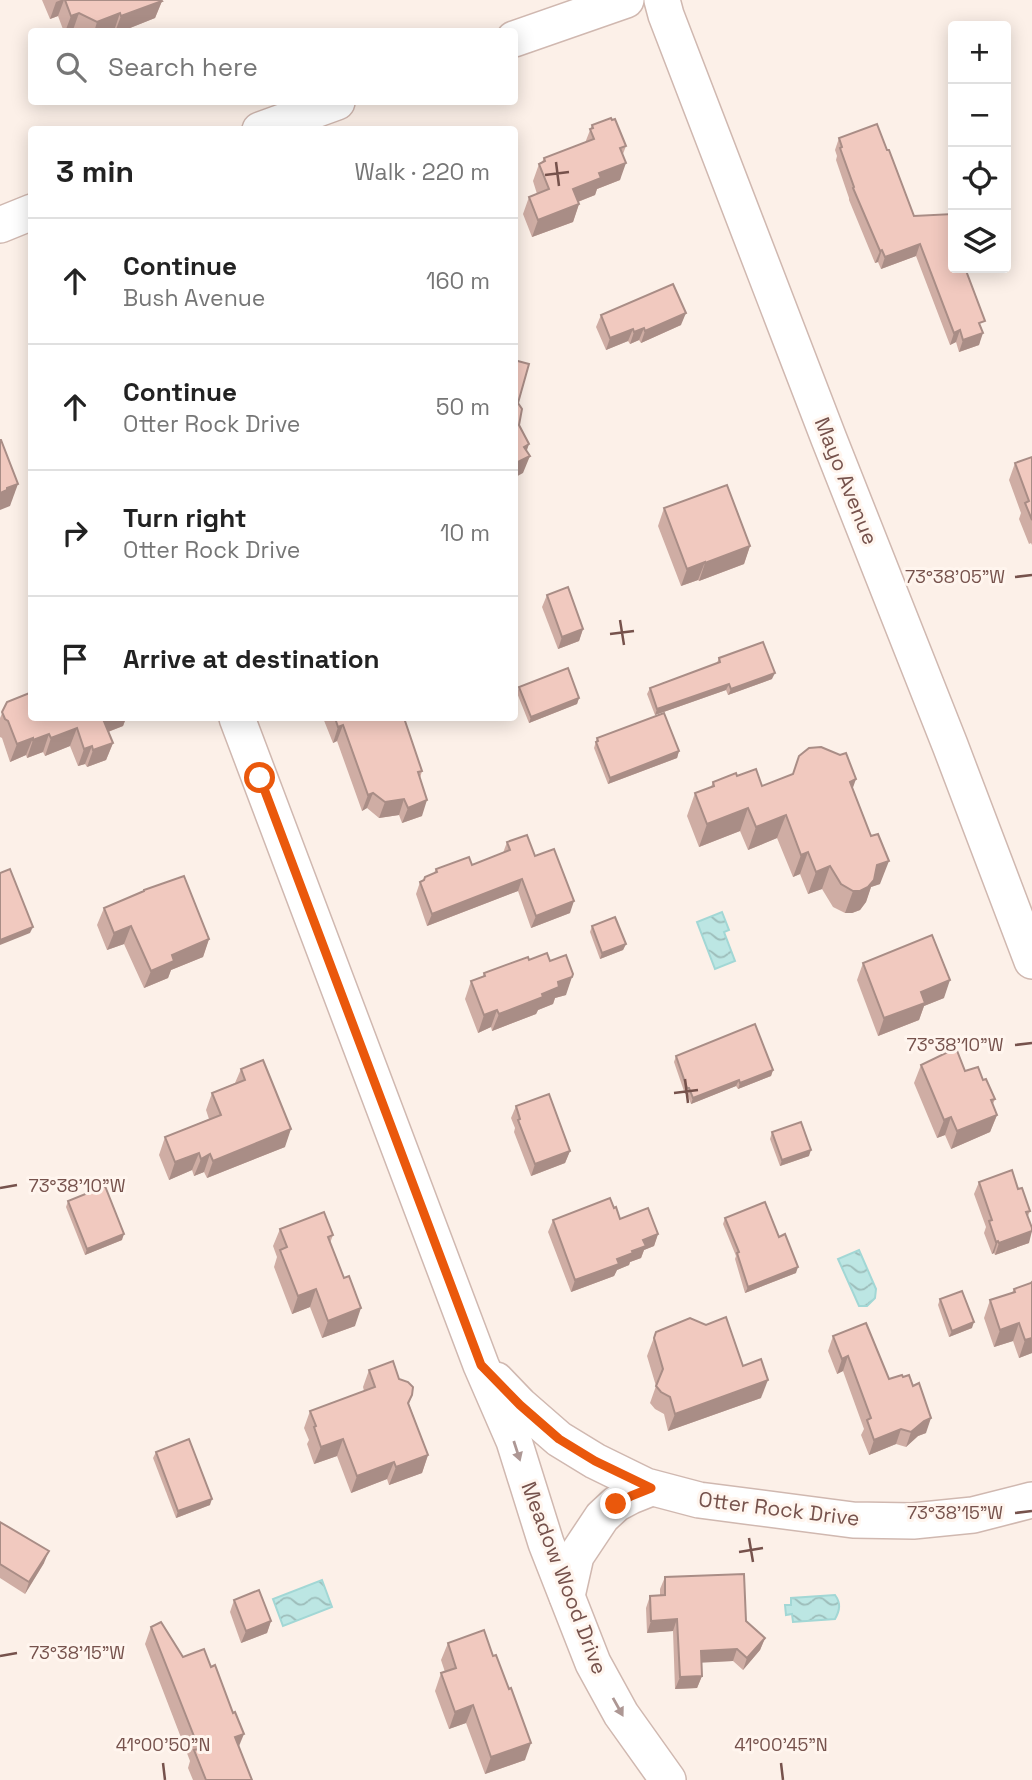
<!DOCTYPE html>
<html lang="en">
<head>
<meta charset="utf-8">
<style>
  body { margin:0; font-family:"Space Grotesk",sans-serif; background:#f2f2f2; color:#222 }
  .controls { position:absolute; right:21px; top:21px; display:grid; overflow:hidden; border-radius:7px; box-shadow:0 4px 18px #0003 }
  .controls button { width:63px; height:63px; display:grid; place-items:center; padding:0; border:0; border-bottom:2px solid #e0e0e0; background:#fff; color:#222; font:35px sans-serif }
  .stop { position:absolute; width:21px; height:21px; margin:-16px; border:5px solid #ea580c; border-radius:50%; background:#fff }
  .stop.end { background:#ea580c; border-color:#fff; box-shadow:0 2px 7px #0008 }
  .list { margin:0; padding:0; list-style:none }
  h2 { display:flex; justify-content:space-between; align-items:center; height:91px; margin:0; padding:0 28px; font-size:30px }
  h2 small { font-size:23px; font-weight:400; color:#767676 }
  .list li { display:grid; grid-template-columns:46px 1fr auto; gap:21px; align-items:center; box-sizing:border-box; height:126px; padding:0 28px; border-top:2px solid #e0e0e0 }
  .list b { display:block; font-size:26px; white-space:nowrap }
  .list p { margin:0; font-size:23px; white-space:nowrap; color:#767676 }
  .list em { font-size:23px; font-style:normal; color:#767676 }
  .icon { flex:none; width:38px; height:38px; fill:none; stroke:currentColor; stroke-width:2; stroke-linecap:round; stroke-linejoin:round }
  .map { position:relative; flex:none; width:1032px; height:1780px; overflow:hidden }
  .search { position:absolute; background:#fff; box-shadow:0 4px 18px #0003; left:28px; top:28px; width:490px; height:77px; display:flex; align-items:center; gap:18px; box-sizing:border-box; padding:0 24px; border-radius:7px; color:#767676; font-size:26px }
  .panel { position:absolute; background:#fff; box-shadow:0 4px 18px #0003; left:28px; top:126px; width:490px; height:595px; border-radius:7px }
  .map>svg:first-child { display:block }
  .water { fill:url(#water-waves); stroke:#a2d7d5; stroke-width:2 }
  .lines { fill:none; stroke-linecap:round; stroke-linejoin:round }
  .minor-casing { stroke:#d0b8b0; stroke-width:38 }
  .minor { stroke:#fff; stroke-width:35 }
  .wall { fill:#cfada4 }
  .shaded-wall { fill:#a98d86 }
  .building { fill:#f1c9bf; stroke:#a98d86; stroke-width:2 }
  .oneway { fill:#ad9794 }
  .route { stroke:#ea580c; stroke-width:9 }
  .ticks { fill:none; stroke:#76524c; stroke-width:2.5 }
  .labels { text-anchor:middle; stroke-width:6; stroke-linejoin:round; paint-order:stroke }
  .street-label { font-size:21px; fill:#76524c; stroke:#fff5ee }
  .ticks-label { font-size:18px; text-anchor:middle; fill:#76524c; stroke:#fff5ee; stroke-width:6; stroke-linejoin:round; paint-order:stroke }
</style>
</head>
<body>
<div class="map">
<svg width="1032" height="1780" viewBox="0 0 1032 1780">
  <defs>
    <pattern id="water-waves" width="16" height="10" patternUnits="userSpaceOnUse" patternTransform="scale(1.75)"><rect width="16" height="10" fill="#bce6e3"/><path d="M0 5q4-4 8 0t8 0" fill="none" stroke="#9dbdba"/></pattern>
  </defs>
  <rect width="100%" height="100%" fill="#fcf0e8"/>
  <g class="water">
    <polygon points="722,912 729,930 724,932 735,961 715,969 697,922"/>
    <polygon points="859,1250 876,1289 875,1298 867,1306 859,1306 838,1259"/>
    <polygon points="322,1580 332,1607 283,1626 273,1599"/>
    <path d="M 835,1595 C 841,1603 840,1610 835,1619 L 793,1622 L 792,1614 L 786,1615 L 785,1605 L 791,1605 L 791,1598 Z"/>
  </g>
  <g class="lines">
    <defs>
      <g id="minor">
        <polyline points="662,0 666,15 829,439 950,745 1032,961"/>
        <polyline points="514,39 626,0"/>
        <polyline points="260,130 337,102"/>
        <polyline points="0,225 32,212"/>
        <polyline points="237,718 481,1365 514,1441 546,1543 593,1663 621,1714 668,1780"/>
        <polyline points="496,1380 520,1405 559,1439 595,1461 646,1486 699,1500 853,1520 913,1521 973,1515 1032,1500"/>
        <polyline points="567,1596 576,1556 602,1517 616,1504 631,1496 651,1488"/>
      </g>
    </defs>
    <use href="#minor" class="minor-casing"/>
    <use href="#minor" class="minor"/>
  </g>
  <g class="wall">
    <polygon points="42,0 161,0 162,1 155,18 120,32 114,31 75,32 73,30 64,32 58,16 50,19"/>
    <polygon points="592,125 626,146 623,154 620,180 597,189 595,195 578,202 579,204 573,222 532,237 523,214 529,197 537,194 533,181 539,164 542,162 544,158 585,143"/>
    <polygon points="839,138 914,216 953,268 982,329 979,345 959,352 956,342 950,345 916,256 881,269 878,262 875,263 849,200 849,198 836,160 837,156 835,150"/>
    <polygon points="601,315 681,325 641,343 639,340 630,344 628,341 606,350 596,327"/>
    <polygon points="1032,457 1032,545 1031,543 1029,544 1019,519 1021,513 1009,480 1015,463"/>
    <polygon points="664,508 750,546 744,564 699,581 698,580 681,586 658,526"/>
    <polygon points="547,595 583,629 579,641 558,649 542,607"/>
    <polygon points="719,658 772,679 728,695 726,690 655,715 647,694 650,688 717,663"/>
    <polygon points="519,687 579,698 577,704 529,723 517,693"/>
    <polygon points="7,702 32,718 126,718 123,726 108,732 113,743 106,760 87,767 85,764 78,766 70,746 45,756 43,752 27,758 26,755 10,762 2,738 0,737 0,718"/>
    <polygon points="323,718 404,718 422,771 420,778 422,816 402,823 399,815 379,818 367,808 362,811 337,741 333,743"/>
    <polygon points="597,738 679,751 677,758 608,784 594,748"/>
    <polygon points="737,776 762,786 852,788 880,884 871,887 866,902 860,910 852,913 845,913 833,907 822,889 808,894 800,874 793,877 777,838 748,850 740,831 699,847 687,816 695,793 711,787 713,782"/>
    <polygon points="507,842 535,856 570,913 531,928 518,891 427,926 416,894 420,882 434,873 436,869 472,865 503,853"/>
    <polygon points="144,890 209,939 203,957 171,970 168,978 144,988 124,944 107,950 97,925 104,908 143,892"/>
    <polygon points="592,926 626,944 623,950 600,959 590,932"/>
    <polygon points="529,960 550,961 566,995 555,998 553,1004 538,1010 536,1014 492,1031 491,1027 478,1033 465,999 471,981 483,976 484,973"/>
    <polygon points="863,963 944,998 924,1006 919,1020 878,1036 857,980"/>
    <polygon points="676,1056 773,1070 771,1076 738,1089 736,1086 691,1104 687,1094 685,1094 674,1062"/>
    <polygon points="921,1065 965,1071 983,1080 995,1099 993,1104 997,1115 990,1132 951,1149 945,1135 937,1138 914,1083"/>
    <polygon points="241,1069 285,1147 207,1178 204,1172 194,1176 192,1170 169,1180 159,1155 165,1137 209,1119 206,1110 212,1093 235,1083"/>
    <polygon points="516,1106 570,1151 565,1163 531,1176 514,1132 515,1128 511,1118"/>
    <polygon points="772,1132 809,1156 780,1166 770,1139"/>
    <polygon points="979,1182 1018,1189 1030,1211 1028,1216 1029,1243 995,1255 994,1253 992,1254 984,1233 986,1227 974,1194"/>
    <polygon points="68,1201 122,1240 85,1255 66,1207"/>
    <polygon points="614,1208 620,1219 658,1234 654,1246 644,1250 641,1258 630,1262 629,1265 617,1270 614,1276 571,1292 548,1232 553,1220"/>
    <polygon points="725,1218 796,1273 745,1293 735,1259 736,1256 723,1224"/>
    <polygon points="280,1229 333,1235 330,1243 355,1326 322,1338 310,1307 292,1314 274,1267 277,1257 273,1246"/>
    <polygon points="1031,1283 1032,1353 1019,1358 1013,1341 994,1347 984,1318 990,1300 1012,1293 1014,1289"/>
    <polygon points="940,1299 972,1328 949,1337 938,1305"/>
    <polygon points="656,1332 743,1366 761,1398 668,1431 664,1414 655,1409 650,1403 656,1386 647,1356"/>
    <polygon points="833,1336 889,1379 926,1433 918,1436 906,1447 896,1444 869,1455 861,1435 864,1429 843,1371 837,1374 828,1351"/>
    <polygon points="369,1370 399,1379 412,1395 409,1404 428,1455 422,1473 389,1485 387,1479 351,1493 337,1456 314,1464 307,1444 309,1440 304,1428 310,1411 364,1391 363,1387"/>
    <polygon points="156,1452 210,1505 176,1518 153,1458"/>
    <polygon points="0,1522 44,1563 25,1594 0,1578"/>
    <polygon points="665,1577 746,1621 765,1638 760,1650 743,1670 733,1661 701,1662 702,1676 697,1688 675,1689 673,1631 647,1633 646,1608 650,1596 660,1596 660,1589"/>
    <polygon points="234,1600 271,1621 267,1633 241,1643 230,1612"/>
    <polygon points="151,1627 183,1657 211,1667 233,1713 239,1747 252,1780 193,1780 188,1768 190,1761 145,1644"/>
    <polygon points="448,1643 525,1760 485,1774 466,1723 449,1729 435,1691 441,1673 445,1672 441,1660"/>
  </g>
  <g class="shaded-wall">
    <polygon points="61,0 64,0 58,16 50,19 56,2"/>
    <polygon points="162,1 155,18 120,32 115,32 121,16"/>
    <polygon points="79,13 73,30 65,32 71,16"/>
    <polygon points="120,13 114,31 94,32 97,22"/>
    <polygon points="626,163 620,180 597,189 595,195 567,206 573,189 599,173"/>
    <polygon points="579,204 573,222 532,237 538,220"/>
    <polygon points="920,244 916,256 881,269 885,257"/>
    <polygon points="882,250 878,262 875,263 880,251"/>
    <polygon points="686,313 681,325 641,343 645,331"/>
    <polygon points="644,328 639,340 630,344 634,332"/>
    <polygon points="633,329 628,341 606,350 610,338"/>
    <polygon points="960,330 956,342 950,345 954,333"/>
    <polygon points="983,333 979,345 959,352 963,340"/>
    <polygon points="529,444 524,459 530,456 523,473 514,478 514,464 524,447"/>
    <polygon points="18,484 10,506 0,510 0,493 7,488"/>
    <polygon points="750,546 744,564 699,581 705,563"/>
    <polygon points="705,562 698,580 681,586 687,569"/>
    <polygon points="583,629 579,641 558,649 562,637"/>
    <polygon points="775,673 772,679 728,695 731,689"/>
    <polygon points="729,684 726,690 655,715 657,709"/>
    <polygon points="579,698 577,704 529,723 531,717"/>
    <polygon points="107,718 126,718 123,726 97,736 103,719"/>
    <polygon points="343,725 337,741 333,743 338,727"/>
    <polygon points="77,728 70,746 45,756 51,738"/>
    <polygon points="49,734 43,752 27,758 33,740"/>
    <polygon points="33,738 26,755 10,762 17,744"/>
    <polygon points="113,743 106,760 87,767 93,750"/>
    <polygon points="92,746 85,764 78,766 84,749"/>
    <polygon points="679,751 677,758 608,784 610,778"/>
    <polygon points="856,779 848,802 850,782"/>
    <polygon points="373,793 367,808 362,811 368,795"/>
    <polygon points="404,799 399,815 379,818 385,802"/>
    <polygon points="427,800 422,816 402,823 408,808"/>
    <polygon points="748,808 740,831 699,847 707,824"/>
    <polygon points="786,815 777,838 748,850 756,827"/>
    <polygon points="808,852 800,874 793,877 801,855"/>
    <polygon points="889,861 880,884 871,887 866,902 860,910 852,913 845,913 853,891 877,865"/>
    <polygon points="830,866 822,889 808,894 816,872"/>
    <polygon points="522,879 518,891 427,926 432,914"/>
    <polygon points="574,901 570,913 531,928 536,916"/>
    <polygon points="131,926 124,944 107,950 114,933"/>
    <polygon points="33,927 30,933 0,945 0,940"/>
    <polygon points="209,939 203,957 171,970 168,978 144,988 151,971 172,955"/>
    <polygon points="626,944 623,950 600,959 602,953"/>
    <polygon points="572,977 566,995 555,998 553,1004 538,1010 536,1014 492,1031 499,1014 542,994 558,982"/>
    <polygon points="950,980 944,998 924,1006 919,1020 878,1036 884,1018 921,992"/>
    <polygon points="497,1010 491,1027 478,1033 484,1015"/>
    <polygon points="773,1070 771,1076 738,1089 740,1083"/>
    <polygon points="739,1080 736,1086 691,1104 693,1098"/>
    <polygon points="997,1115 990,1132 951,1149 957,1131"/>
    <polygon points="951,1117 945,1135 937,1138 944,1120"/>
    <polygon points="291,1129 285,1147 207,1178 213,1161"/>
    <polygon points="811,1150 809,1156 780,1166 782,1160"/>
    <polygon points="570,1151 565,1163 531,1176 535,1164"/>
    <polygon points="199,1153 192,1170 169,1180 175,1162"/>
    <polygon points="210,1154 204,1172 194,1176 201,1159"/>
    <polygon points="1032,1231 1029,1243 995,1255 999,1243"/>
    <polygon points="124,1234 122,1240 85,1255 87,1249"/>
    <polygon points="658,1234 654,1246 644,1250 641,1258 630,1262 629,1265 617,1270 614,1276 571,1292 575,1280 632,1251 643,1240"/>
    <polygon points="998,1241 994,1253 992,1254 996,1242"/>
    <polygon points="798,1267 796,1273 745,1293 748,1287"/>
    <polygon points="316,1289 310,1307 292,1314 298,1296"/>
    <polygon points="361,1308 355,1326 322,1338 328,1321"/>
    <polygon points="974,1322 972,1328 949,1337 952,1331"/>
    <polygon points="1019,1323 1013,1341 994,1347 1000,1330"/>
    <polygon points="1032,1338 1032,1353 1019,1358 1025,1340"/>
    <polygon points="848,1356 843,1371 837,1374 842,1359"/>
    <polygon points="768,1380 761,1398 668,1431 675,1414"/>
    <polygon points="931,1418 926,1433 918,1436 906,1447 911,1432 924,1421"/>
    <polygon points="901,1429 896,1444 869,1455 874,1440"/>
    <polygon points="343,1439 337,1456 314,1464 321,1447"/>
    <polygon points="428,1455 422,1473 389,1485 396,1467"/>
    <polygon points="394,1462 387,1479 351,1493 357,1476"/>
    <polygon points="212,1499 210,1505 176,1518 178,1511"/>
    <polygon points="49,1551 44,1563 25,1594 29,1582"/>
    <polygon points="677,1619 673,1631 647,1633 651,1621"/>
    <polygon points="271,1621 267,1633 241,1643 246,1631"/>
    <polygon points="765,1638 760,1650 743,1670 747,1658"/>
    <polygon points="737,1649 733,1661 696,1663 701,1651"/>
    <polygon points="702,1676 697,1688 675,1689 680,1677"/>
    <polygon points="473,1705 466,1723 449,1729 455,1712"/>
    <polygon points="244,1734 237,1751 235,1737"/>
    <polygon points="531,1743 525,1760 485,1774 491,1757"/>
  </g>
  <g class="building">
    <polygon points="65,0 161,0 162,1 121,16 120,13 97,22 79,13 71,16"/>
    <polygon points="611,118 612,120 615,119 626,146 620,148 626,163 599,173 601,178 573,189 579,204 538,220 529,197 549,189 539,164 545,161 544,158 594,139 590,129 593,128 592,125"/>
    <polygon points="877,124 887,150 889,150 914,216 953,214 953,268 965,268 985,321 979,323 983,333 963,340 960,330 954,333 920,244 885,257 882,250 880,251 853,188 854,187 840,148 842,147 839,138"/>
    <polygon points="673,284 686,313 645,331 644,328 634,332 633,329 610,338 601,315"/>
    <polygon points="514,360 529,364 518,403 522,409 519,425 529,444 524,447 530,456 514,464"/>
    <polygon points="0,440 1,440 18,484 7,488 7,490 0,493"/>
    <polygon points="1032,457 1032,520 1025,503 1029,501 1015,463"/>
    <polygon points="727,485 750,546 705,563 705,562 687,569 664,508"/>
    <polygon points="568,587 583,629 562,637 547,595"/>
    <polygon points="763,642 775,673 731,689 729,684 657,709 650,688 720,662 719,658"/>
    <polygon points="568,668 579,698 531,717 519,687"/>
    <polygon points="32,692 32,718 107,718 103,719 113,743 93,750 92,746 84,749 77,728 51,738 49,734 33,740 33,738 17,744 8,721 5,719 2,712 7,702"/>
    <polygon points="664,713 679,751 610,778 596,742 598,741 597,738"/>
    <polygon points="335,718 404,718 422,771 418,772 427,800 408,808 404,799 385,802 373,793 368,795 343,725 338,727"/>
    <polygon points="821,747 840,755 846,753 856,779 850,782 871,836 878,834 889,861 877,865 874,880 868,887 860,891 853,891 841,884 830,866 816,872 808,852 801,855 786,815 756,827 748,808 707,824 695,793 714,786 713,782 736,773 737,776 756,769 762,786 793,774 799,756 809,748"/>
    <polygon points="527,835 535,856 554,849 574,901 536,916 522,879 432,914 420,882 424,880 425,877 437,872 436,869 469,857 472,865 510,850 507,842"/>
    <polygon points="10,869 33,927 0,940 0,873"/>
    <polygon points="184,876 209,939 172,955 174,961 151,971 131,926 114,933 104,908 144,891 144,890"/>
    <polygon points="615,917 626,944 602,953 592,926"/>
    <polygon points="932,935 950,980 921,992 925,1003 884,1018 863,963"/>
    <polygon points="547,953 550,961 566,955 573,974 572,977 558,982 559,987 542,994 543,997 499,1014 497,1010 484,1015 471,981 485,976 484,973 528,957 529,960"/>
    <polygon points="755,1024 773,1070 740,1083 739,1080 693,1098 689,1088 687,1088 676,1056"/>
    <polygon points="956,1048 965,1071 978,1067 983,1080 986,1079 995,1099 991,1100 997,1115 957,1131 951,1117 944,1120 921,1065"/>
    <polygon points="263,1060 291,1129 213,1161 210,1154 201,1159 199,1153 175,1162 165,1137 221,1115 212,1093 245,1080 241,1069"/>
    <polygon points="549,1094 570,1151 535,1164 518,1120 520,1119 516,1106"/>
    <polygon points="801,1122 811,1150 782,1160 772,1132"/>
    <polygon points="1012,1170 1018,1189 1022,1188 1030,1211 1026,1212 1032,1228 1032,1231 999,1243 998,1241 996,1242 989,1221 992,1220 979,1182"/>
    <polygon points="105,1186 124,1234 87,1249 68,1201"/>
    <polygon points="610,1198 614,1208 616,1207 620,1219 648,1208 658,1234 643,1240 646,1246 632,1251 633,1253 617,1259 619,1264 575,1280 553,1220"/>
    <polygon points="765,1202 779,1237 785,1234 798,1267 748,1287 737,1253 739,1252 725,1218"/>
    <polygon points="324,1212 333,1235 328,1237 344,1278 349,1276 361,1308 328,1321 316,1289 298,1296 280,1250 287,1247 280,1229"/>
    <polygon points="1032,1282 1032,1338 1025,1340 1019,1323 1000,1330 990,1300 1015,1292 1014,1289 1031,1283"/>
    <polygon points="962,1291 974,1322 952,1331 940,1299"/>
    <polygon points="726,1317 743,1366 761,1359 768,1380 675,1414 670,1397 661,1392 656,1386 663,1369 654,1338 656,1332 690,1318 706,1325"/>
    <polygon points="866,1323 889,1379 902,1375 903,1377 909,1375 913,1386 919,1383 931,1418 924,1421 911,1432 901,1429 874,1440 867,1420 871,1418 848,1356 842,1359 833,1336"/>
    <polygon points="393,1361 399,1379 408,1382 413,1387 412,1395 408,1403 428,1455 396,1467 394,1462 357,1476 343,1439 321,1447 314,1427 316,1426 310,1411 375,1387 369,1370"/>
    <polygon points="189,1439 212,1499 178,1511 156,1452"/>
    <polygon points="0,1522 49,1551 29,1582 0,1564"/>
    <polygon points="744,1574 746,1621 765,1638 747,1658 737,1649 701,1651 702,1676 680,1677 677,1619 651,1621 650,1596 665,1595 665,1577"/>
    <polygon points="259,1590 271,1621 246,1631 234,1600"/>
    <polygon points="161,1622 183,1657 204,1649 211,1667 215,1665 233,1713 235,1712 244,1734 235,1737 252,1780 206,1780 194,1750 199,1749 151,1627"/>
    <polygon points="484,1630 493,1656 496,1655 509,1689 511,1688 531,1743 491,1757 473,1705 455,1712 441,1673 456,1668 448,1643"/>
  </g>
  <defs><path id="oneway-solid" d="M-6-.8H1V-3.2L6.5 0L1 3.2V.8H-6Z" transform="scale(1.75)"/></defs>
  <g class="oneway">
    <use href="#oneway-solid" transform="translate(517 1451) rotate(72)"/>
    <use href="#oneway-solid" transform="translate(618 1707) rotate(61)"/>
  </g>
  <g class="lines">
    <polyline class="route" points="260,778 481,1365 520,1405 559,1439 595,1461 651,1488 631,1496 616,1504"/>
  </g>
  <path class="ticks" d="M 556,162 L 559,186M 545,175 L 569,172M 1015,577 L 1032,575M 620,620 L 624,645M 610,634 L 634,631M 1015,1045 L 1032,1043M 685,1079 L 688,1103M 674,1093 L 698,1090M 0,1188 L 17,1185M 1015,1513 L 1032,1511M 749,1538 L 753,1562M 739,1552 L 763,1548M 0,1656 L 17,1653M 163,1763 L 165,1780M 781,1763 L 783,1780"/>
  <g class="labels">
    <g class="street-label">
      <text transform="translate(846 481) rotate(68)" y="7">Mayo Avenue</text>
      <text transform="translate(779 1509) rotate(7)" y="7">Otter Rock Drive</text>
      <text transform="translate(564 1578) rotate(69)" y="7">Meadow Wood Drive</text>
    </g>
  </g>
  <g class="ticks-label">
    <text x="955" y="583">73°38'05"W</text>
    <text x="955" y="1051">73°38'10"W</text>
    <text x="77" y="1192">73°38'10"W</text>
    <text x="955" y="1519">73°38'15"W</text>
    <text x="77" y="1659">73°38'15"W</text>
    <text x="163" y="1751">41°00'50"N</text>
    <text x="781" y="1751">41°00'45"N</text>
  </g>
</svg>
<div class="controls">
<button>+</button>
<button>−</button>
<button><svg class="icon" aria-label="locate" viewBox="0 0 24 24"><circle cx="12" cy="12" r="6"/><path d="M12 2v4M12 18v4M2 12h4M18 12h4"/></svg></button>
<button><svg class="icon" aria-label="layers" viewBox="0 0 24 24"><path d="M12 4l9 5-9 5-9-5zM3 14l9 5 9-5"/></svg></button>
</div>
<div class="stop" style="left:260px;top:778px"></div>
<div class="stop end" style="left:616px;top:1504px"></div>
<div class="search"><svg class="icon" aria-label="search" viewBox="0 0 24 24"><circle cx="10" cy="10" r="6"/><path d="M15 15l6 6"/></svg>Search here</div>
<section class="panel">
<h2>3 min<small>Walk · 220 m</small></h2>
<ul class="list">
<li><svg class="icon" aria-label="ahead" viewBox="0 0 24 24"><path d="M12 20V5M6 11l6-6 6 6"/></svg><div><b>Continue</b><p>Bush Avenue</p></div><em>160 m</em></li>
<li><svg class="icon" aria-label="ahead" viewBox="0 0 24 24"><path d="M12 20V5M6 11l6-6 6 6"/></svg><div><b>Continue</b><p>Otter Rock Drive</p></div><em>50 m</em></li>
<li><svg class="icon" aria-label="right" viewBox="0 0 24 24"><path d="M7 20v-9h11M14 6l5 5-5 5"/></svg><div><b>Turn right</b><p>Otter Rock Drive</p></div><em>10 m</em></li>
<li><svg class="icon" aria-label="arrive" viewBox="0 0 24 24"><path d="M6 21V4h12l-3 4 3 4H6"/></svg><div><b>Arrive at destination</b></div></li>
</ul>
</section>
</div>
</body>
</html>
